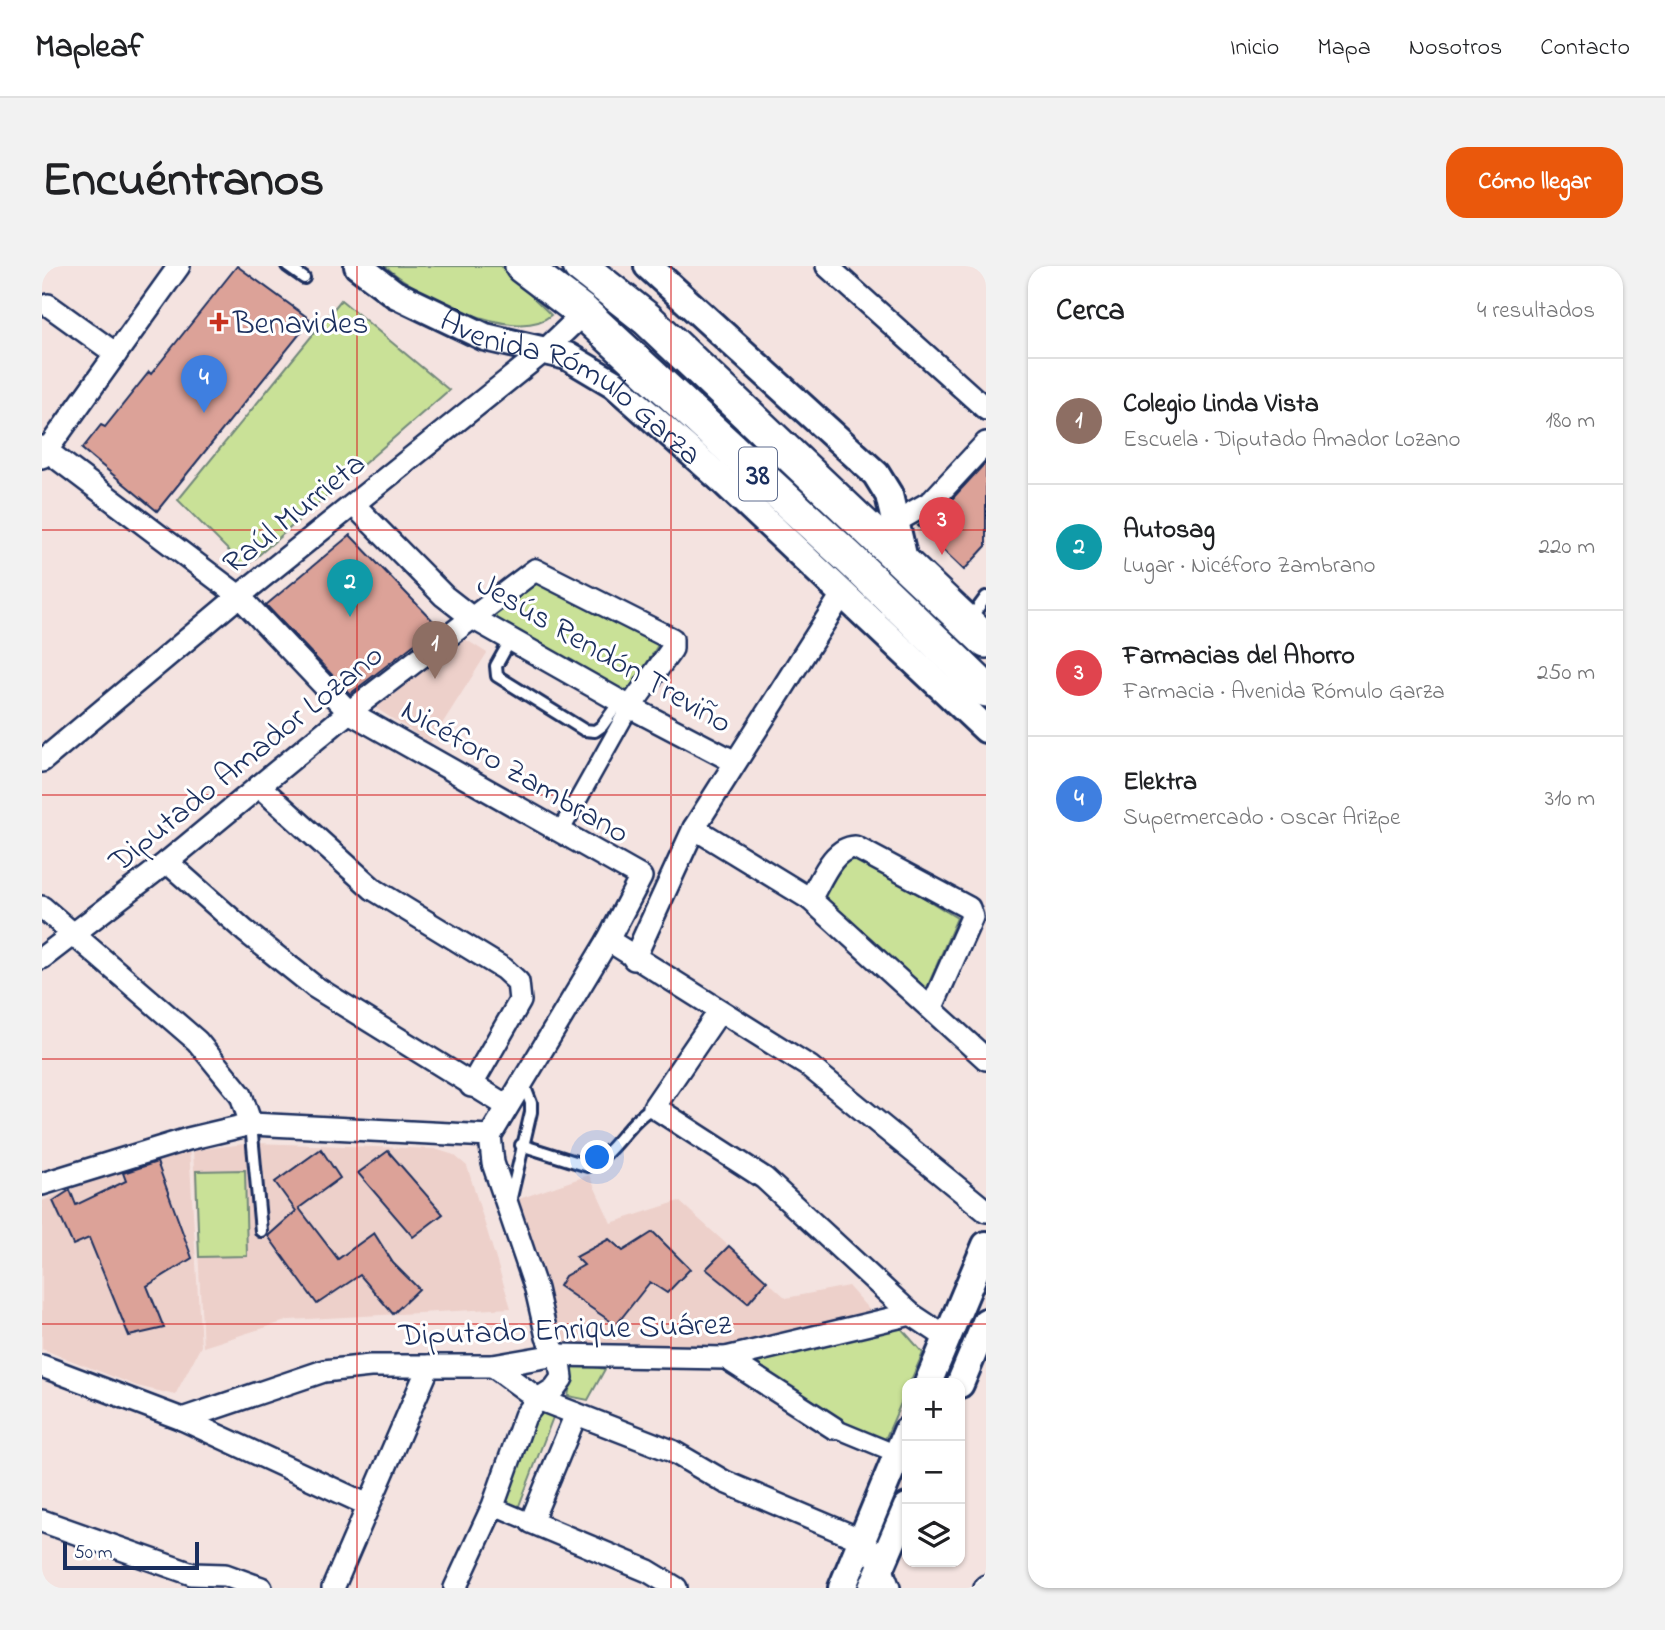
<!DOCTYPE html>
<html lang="es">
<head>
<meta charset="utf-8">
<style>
  body { margin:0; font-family:"Indie Flower",sans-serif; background:#f2f2f2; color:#202124 }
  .controls { position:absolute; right:21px; bottom:21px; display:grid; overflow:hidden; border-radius:14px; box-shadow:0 2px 5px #0004 }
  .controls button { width:63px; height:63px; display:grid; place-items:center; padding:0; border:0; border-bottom:2px solid #e0e0e0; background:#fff; color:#202124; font:35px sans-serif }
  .scale { position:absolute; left:21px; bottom:18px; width:136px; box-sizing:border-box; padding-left:7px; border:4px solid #1b2f5e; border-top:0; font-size:19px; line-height:24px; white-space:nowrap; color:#1b2f5e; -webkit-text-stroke:5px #fff; paint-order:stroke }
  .you { position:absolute; left:556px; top:892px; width:24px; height:24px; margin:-18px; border:5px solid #fff; border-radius:50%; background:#1a73e8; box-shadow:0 0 0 10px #1a73e833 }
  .badge { display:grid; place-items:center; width:46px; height:46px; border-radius:50%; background:#ea580c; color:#fff; font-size:23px; font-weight:700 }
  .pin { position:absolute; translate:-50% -58px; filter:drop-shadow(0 2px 4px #0008) }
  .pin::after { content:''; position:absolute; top:37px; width:24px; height:21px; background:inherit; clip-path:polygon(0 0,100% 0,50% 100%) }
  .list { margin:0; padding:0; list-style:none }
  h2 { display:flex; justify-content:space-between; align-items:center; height:91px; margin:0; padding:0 28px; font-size:30px }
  h2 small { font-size:23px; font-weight:400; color:#757577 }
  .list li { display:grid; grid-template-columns:46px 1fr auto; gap:21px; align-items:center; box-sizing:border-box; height:126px; padding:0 28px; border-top:2px solid #e0e0e0 }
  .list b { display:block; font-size:26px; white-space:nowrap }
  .list p { margin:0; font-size:23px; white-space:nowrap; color:#757577 }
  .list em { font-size:23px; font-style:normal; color:#757577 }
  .icon { flex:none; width:38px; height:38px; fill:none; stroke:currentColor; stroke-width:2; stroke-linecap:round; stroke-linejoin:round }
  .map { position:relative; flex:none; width:944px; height:1322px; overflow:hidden; border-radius:21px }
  header { display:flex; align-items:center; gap:42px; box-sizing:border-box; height:98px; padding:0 35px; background:#fff; border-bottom:2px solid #e0e0e0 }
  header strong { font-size:33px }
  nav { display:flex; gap:38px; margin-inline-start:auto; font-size:24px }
  .intro { display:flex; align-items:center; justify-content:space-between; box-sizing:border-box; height:168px; padding:0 42px }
  h1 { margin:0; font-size:49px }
  .button { padding:18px 32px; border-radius:21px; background:#ea580c; color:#fff; font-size:24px; font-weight:700 }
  main { display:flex; gap:42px; padding:0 42px }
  aside { flex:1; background:#fff; border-radius:21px; box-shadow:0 2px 5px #0004 }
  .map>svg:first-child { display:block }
  .built { fill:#edd0ca }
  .green { fill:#c9e197; stroke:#72887a; stroke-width:2 }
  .building { fill:#dca298; stroke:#1b2f5e; stroke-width:2 }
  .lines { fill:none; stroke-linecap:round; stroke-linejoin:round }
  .service-casing { stroke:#1b2f5e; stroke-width:16 }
  .pedestrian-casing { stroke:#1b2f5e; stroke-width:21 }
  .minor-casing { stroke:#1b2f5e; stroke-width:26 }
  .tertiary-casing { stroke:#1b2f5e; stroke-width:32 }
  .primary-casing { stroke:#1b2f5e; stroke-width:38 }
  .service { stroke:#fff; stroke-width:10 }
  .pedestrian { stroke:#fff; stroke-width:16 }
  .minor { stroke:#fff; stroke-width:21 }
  .tertiary { stroke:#fff; stroke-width:26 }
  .primary { stroke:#fff; stroke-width:33 }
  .grid { fill:none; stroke:#d62828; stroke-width:2; stroke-opacity:0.55 }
  .poi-dot { fill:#c8321e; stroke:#fff; stroke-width:2.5 }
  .labels { text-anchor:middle; stroke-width:6; stroke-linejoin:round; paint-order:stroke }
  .shield { fill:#fff; stroke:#5f6d8e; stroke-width:2 }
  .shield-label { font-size:30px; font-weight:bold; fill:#1b2f5e }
  .poi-label { font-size:32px; fill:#1b2f5e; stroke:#fff; text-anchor:start }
  .street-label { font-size:32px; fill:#1b2f5e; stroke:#fff }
</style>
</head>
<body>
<header>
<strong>Mapleaf</strong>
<nav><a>Inicio</a><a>Mapa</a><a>Nosotros</a><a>Contacto</a></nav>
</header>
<div class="intro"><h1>Encuéntranos</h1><a class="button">Cómo llegar</a></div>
<main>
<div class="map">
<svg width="944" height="1322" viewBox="0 0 944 1322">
  <rect width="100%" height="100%" fill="#f4e3e0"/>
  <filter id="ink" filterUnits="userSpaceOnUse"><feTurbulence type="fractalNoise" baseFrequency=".0143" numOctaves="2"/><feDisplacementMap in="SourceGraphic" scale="14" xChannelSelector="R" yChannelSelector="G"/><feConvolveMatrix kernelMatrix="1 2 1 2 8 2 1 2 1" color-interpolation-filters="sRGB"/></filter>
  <g filter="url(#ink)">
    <g class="built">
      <polygon points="412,366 445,387 388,477 329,439"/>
      <polygon points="212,877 393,883 412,889 425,900 469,1042 247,1054 161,1081 151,884"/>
      <polygon points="147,881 159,1080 133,1129 95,1120 0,1083 0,935 84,901"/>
      <polygon points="547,909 569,957 637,935 744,1032 806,1020 830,1047 663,1085 522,1081 474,934"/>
    </g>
    <g class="green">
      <path d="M 343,0 L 459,0 L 509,49 C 474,80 372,27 343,0 Z"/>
      <polygon points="299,34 407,124 203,301 136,234"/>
      <polygon points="493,307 618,376 583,432 440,353"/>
      <polygon points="806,585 915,652 881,731 779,633"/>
      <polygon points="203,904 205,990 157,991 154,905"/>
      <polygon points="859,1062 881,1087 842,1176 794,1156 703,1096"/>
      <polygon points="532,1097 563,1103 546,1134 526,1130"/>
      <polygon points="497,1141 513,1146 475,1245 457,1237"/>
    </g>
    <g class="building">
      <polygon points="195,0 269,54 115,245 40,183 59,159 63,161 107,106 109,108"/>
      <polygon points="944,196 944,280 922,304 876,260 900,244"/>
      <polygon points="308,269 396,360 308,428 224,339"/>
      <polygon points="279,883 298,912 257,942 296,993 332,967 351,997 377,1023 351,1048 318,1009 275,1038 226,970 254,945 233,916"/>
      <polygon points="346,885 401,948 371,971 316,907"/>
      <polygon points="115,896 150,992 105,1020 122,1062 87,1070 47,972 31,979 11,935 28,924 34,939 84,915 81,907"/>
      <polygon points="611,966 648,1003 625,1027 608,1016 574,1059 517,1020 523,1010 542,999 534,991 567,973 581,985"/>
      <polygon points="687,980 725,1015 706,1037 664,1003"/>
    </g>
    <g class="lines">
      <defs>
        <g id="service">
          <polyline points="245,0 262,12"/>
          <polyline points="927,354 944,331"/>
          <polyline points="469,373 454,400 455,410 542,464 553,465 560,460 578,435"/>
          <polyline points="209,858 219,965"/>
          <path d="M 479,879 L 546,900 C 573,888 585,855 612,841"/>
          <polyline points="468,936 489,846 489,837 481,816"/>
        </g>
        <g id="pedestrian">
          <polyline points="518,566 588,441"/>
          <polyline points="792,1162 855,1188"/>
          <polyline points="451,1240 489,1256"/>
        </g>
        <g id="minor">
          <polyline points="785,0 944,143"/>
          <polyline points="6,39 74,88"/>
          <polyline points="0,181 197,330 307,446 599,611 566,674 448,870 451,897 494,1023 505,1071 518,1097 520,1112 512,1123 496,1133 483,1150 451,1240 413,1322"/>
          <polyline points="0,191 137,0"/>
          <polyline points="313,240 402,330 429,351 588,441 693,496"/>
          <polyline points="855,255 890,235 944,177"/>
          <polyline points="0,495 197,330 501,86 542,47"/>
          <polyline points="217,520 331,623 462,703 476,716 478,735 429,820"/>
          <polyline points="652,562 768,633 944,793"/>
          <polyline points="125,596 203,665 273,721 465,840"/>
          <path d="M 768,633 C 779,615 790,582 813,581 L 927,642 L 930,651 L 890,741"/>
          <polyline points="0,641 155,775 199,829 209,858"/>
          <polyline points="566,674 768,801 944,945"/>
          <polyline points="0,692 125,596 307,446 493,304 630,373 630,383 588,441"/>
          <polyline points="592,693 652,562 801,327"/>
          <polyline points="677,746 612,841 722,912 869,1048 905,1072"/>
          <polyline points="0,918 146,873 209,858 448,870"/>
          <polyline points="684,1092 792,1162"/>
          <polyline points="0,1100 140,1153 326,1239"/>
          <polyline points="451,1100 496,1133 630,1185 683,1216 822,1275 837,1296 847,1322"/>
          <polyline points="534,1148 489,1256 606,1305 634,1322"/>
          <polyline points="140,1153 282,1105 328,1100 451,1100 514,1089 684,1092 869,1048"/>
          <polyline points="0,1255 150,1308 183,1309 219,1322"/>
          <polyline points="291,1322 387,1100"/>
          <polyline points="943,1322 944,1320"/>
        </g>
        <g id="tertiary">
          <path id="s1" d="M 316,0 L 353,28 L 443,71 L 525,90 L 572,118 L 678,212 L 944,463"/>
          <polyline points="606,0 834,208 847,229 863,298"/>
          <polyline points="886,1117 944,979"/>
          <polyline points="918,1118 944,1056"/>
          <polyline points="800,1322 865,1165"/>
          <polyline points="830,1322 865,1241"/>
        </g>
        <g id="primary">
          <polyline points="480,0 542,47 806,291 944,424"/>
          <polyline points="538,0 605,53 944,375"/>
        </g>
      </defs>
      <use href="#service" class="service-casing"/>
      <use href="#pedestrian" class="pedestrian-casing"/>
      <use href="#minor" class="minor-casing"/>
      <use href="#tertiary" class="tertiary-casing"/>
      <use href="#primary" class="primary-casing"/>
      <use href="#service" class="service"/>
      <use href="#pedestrian" class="pedestrian"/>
      <use href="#minor" class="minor"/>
      <use href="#tertiary" class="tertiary"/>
      <use href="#primary" class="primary"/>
    </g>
  </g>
  <path class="grid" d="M 315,0 L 315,1322M 629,0 L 629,1322M 0,264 L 944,264M 0,529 L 944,529M 0,793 L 944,793M 0,1058 L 944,1058"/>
  <path class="poi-dot" d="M173.5 45.5h7v7h7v7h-7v7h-7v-7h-7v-7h7z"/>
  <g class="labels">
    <rect class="shield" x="697" y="181.5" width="38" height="53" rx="5"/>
    <g class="shield-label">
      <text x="716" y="218">38</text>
    </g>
    <g class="poi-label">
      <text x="191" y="67">Benavides</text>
    </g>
    <g class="street-label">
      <text dy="11" stroke="none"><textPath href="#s1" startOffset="248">Avenida Rómulo Garza</textPath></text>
      <text transform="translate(251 246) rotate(-39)" y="11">Raúl Murrieta</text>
      <text transform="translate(563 386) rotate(30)" y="11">Jesús Rendón Treviño</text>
      <text transform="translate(203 491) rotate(-39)" y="11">Diputado Amador Lozano</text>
      <text transform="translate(474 504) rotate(30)" y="11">Nicéforo Zambrano</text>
      <text transform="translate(523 1062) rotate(-2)" y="11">Diputado Enrique Suárez</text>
    </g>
  </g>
</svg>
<div class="controls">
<button>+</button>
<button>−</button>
<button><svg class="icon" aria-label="layers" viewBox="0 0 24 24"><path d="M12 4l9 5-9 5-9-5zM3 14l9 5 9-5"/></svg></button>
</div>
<div class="scale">50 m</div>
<div class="you"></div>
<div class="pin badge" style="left:393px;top:413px;background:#8d6e63">1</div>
<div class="pin badge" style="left:308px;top:351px;background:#0f9aa8">2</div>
<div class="pin badge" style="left:900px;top:289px;background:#e0444e">3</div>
<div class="pin badge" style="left:162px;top:147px;background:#3f7fe0">4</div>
</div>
<aside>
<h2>Cerca<small>4 resultados</small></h2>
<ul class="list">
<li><span class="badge" style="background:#8d6e63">1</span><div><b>Colegio Linda Vista</b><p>Escuela · Diputado Amador Lozano</p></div><em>180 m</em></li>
<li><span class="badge" style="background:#0f9aa8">2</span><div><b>Autosag</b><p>Lugar · Nicéforo Zambrano</p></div><em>220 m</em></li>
<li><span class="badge" style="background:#e0444e">3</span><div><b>Farmacias del Ahorro</b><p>Farmacia · Avenida Rómulo Garza</p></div><em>250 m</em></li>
<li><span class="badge" style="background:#3f7fe0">4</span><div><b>Elektra</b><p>Supermercado · Oscar Arizpe</p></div><em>310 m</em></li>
</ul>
</aside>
</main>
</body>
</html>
